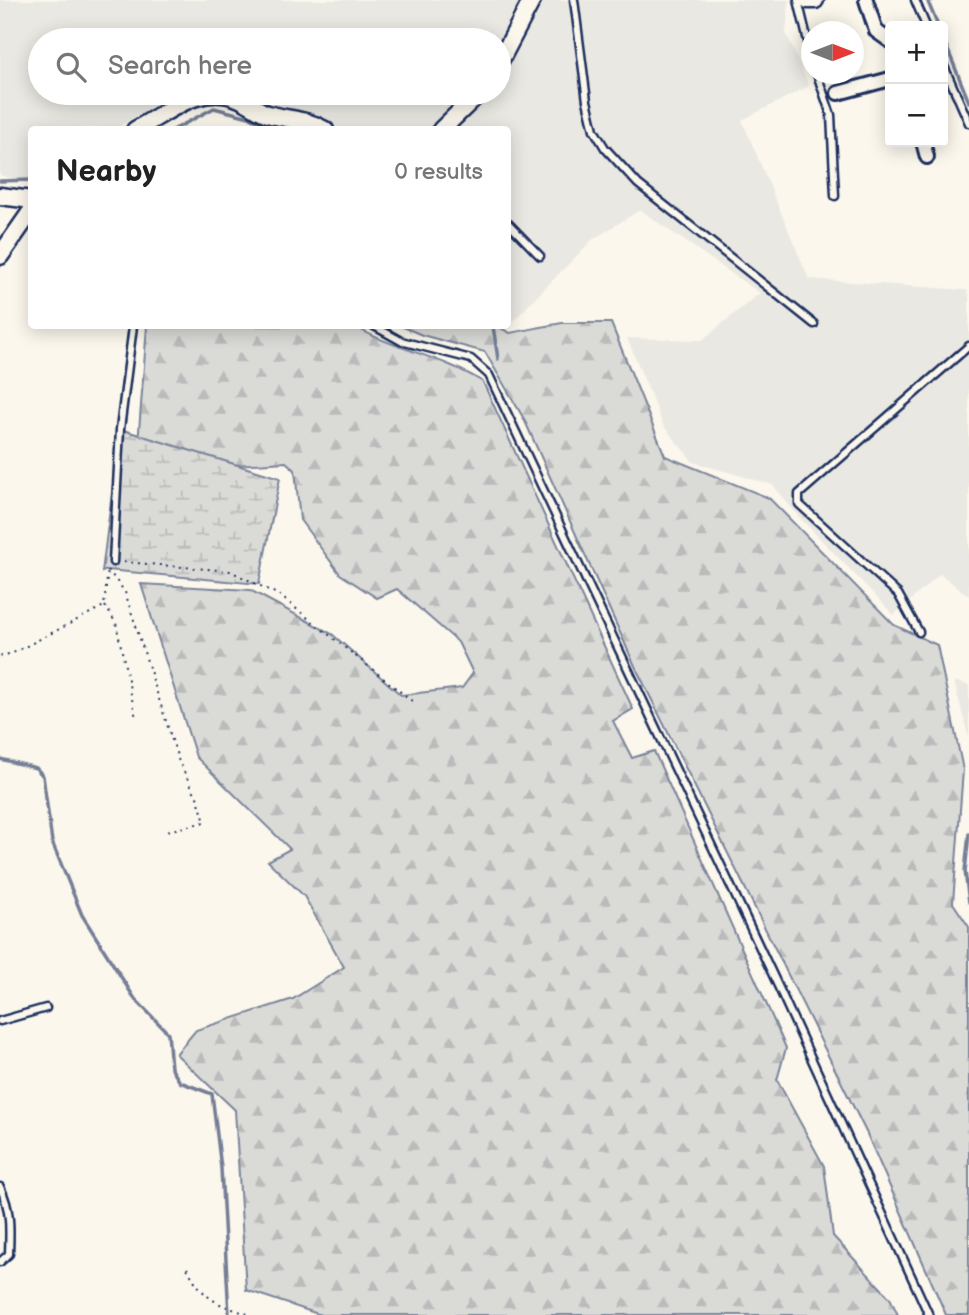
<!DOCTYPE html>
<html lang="en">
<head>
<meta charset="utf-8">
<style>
  body { margin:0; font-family:"Balsamiq Sans",sans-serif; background:#f2f2f2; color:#222 }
  .controls { position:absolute; right:21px; top:21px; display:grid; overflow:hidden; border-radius:7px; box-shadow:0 4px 18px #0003 }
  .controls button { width:63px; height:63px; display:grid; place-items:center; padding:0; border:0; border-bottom:2px solid #e0e0e0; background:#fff; color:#222; font:35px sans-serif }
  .compass { position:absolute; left:801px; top:21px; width:63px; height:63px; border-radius:50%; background:#fff; box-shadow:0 4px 18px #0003; rotate:90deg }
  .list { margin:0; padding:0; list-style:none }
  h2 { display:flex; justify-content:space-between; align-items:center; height:91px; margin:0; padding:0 28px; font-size:30px }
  h2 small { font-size:23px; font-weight:400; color:#767676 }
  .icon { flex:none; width:38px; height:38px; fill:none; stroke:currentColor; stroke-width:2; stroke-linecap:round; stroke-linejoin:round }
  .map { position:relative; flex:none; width:969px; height:1315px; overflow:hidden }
  .search { position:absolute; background:#fff; box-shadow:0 4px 18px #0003; left:28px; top:28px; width:483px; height:77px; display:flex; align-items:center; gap:18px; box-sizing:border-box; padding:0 24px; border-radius:38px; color:#767676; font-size:26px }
  .panel { position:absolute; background:#fff; box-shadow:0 4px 18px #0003; left:28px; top:126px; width:483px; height:203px; border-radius:7px }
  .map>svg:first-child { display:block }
  .built { fill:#eae8e2 }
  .forest { fill:url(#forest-firs); stroke:#7a849a; stroke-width:2 }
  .wetland { fill:url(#wetland-marsh); stroke:#7a849a; stroke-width:2 }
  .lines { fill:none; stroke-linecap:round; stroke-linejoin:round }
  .stream { stroke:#747e96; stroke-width:3.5 }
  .service-casing { stroke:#1b2f5e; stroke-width:11 }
  .minor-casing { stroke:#1b2f5e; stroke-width:18 }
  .tertiary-casing { stroke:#1b2f5e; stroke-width:21 }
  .path { stroke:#1b2f5e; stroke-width:2; stroke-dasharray:2 5; stroke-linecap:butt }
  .service { stroke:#fbf7ec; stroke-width:6 }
  .minor { stroke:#fbf7ec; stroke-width:12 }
  .tertiary { stroke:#fbf7ec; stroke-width:16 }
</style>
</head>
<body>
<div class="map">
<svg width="969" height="1315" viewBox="0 0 969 1315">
  <defs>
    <pattern id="forest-firs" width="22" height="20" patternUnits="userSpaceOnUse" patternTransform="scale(1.75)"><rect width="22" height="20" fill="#dadad7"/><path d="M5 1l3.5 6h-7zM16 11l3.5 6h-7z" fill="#babbbb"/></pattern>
    <pattern id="wetland-marsh" width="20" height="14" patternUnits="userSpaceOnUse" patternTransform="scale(1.75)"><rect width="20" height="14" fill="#dadad7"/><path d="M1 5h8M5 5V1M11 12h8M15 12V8" fill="none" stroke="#babbbb"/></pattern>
  </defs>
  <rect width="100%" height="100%" fill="#fbf7ec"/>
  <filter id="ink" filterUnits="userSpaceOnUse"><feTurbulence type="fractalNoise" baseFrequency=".0143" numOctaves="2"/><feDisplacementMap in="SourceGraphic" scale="14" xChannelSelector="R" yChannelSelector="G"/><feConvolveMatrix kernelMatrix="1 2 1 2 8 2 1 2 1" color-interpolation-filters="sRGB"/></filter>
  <g filter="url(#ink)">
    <g class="built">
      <polygon points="0,0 789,0 786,33 809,86 742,120 809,279 966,290 969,293 969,596 940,574 894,615 798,516 773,485 693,462 663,425 627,338 702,340 760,293 640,210 592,240 511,323 508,321 508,130 264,129 273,103 245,93 499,93 499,40 40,40 40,93 174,93 118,127 32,130 31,185 0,175"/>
      <polygon points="954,681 969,685 969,737 968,735"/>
    </g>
    <g class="forest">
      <polygon points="562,323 611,323 665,456 769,498 894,625 937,645 963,770 953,903 969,927 969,1315 946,1315 867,1134 635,666 524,419 485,352 422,335 401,326 497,326 510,333"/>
      <path d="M 147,326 L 354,326 C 395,350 442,356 483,382 L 633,709 L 613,721 L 632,758 L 654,751 L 786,1048 L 777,1080 L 824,1166 L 833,1236 L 890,1298 L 898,1315 L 321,1315 L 246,1290 L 235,1110 L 176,1054 L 196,1030 L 293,999 L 344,967 L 304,896 L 268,861 L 290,849 L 196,757 L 141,584 L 250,590 L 332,634 L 401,695 L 462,688 L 473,673 L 458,642 L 397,589 L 377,598 L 340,574 L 300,520 L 295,470 L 286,462 L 136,471 Z"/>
    </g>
    <polygon class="wetland" points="120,429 280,478 259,584 107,570 102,572"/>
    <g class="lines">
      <g class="stream">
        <polyline points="933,0 928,2 938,26"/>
        <polyline points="943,38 969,102"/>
        <polyline points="173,130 214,108 249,117 274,130"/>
        <polyline points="0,181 32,180"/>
        <polyline points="493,326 498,359"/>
        <polyline points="0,759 36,768 43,776 52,842 82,915 135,999 168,1033 171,1068 180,1082 212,1094 221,1168 229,1315"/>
        <polyline points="969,834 965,871 969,902"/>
      </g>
      <defs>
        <g id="service">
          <polyline points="574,0 587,101 594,130 605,148 638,184 814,324"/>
          <polyline points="798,0 811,54"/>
          <polyline points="915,0 926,26"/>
          <polyline points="943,64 969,123"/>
          <polyline points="817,74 831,115 835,196"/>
          <polyline points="508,223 540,256"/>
          <polyline points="374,326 401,341 471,359 489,375 779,988 929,1315"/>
          <polyline points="113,562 120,429 133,326"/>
          <polyline points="919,632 898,594 799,504 799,494 969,346"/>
          <polyline points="0,1021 46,1008"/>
          <path d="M 0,1187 C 11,1209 10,1229 9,1254 L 0,1262"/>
        </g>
        <g id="minor">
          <polyline points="866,0 876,31 890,41"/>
          <polyline points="838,93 890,79"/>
          <polyline points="923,142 927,157"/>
        </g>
        <g id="tertiary">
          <polyline points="808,0 815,0"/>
          <polyline points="499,63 532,0"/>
          <path d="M 135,130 C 167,113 201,81 240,99 C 250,103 258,111 268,114 C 288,120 307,119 325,130"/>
          <polyline points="441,130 479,93"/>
          <polyline points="0,196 32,200"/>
          <polyline points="0,256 32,210"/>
        </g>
      </defs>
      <use href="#service" class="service-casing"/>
      <use href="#minor" class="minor-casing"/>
      <use href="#tertiary" class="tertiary-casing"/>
      <g class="path">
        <polyline points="124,562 230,571 279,595 412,701"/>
        <polyline points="108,570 125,592 179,762 198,799 205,822 167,831"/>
        <polyline points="105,606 116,623 136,718"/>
        <polyline points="0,656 13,653 104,606 108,569"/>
        <path d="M 187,1268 C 205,1301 216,1304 251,1315"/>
      </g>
      <use href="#service" class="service"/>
      <use href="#minor" class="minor"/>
      <use href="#tertiary" class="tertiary"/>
    </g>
  </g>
</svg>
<div class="controls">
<button>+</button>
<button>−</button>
</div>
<svg class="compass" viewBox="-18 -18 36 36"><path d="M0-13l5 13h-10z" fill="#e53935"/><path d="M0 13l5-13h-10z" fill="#767676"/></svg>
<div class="search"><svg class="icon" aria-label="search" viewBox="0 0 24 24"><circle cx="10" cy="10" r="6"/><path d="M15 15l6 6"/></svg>Search here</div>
<section class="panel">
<h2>Nearby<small>0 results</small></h2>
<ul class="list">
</ul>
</section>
</div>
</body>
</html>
